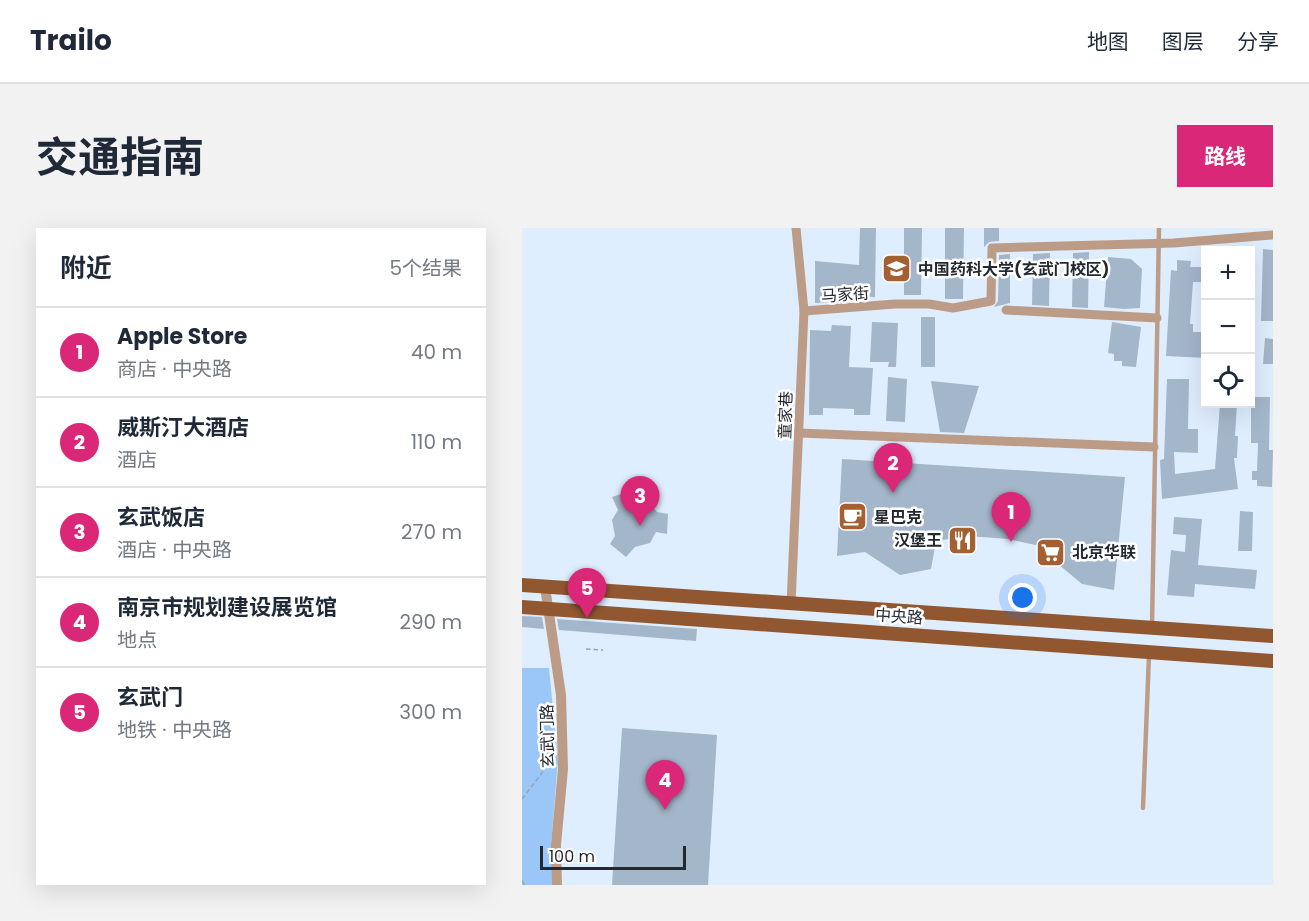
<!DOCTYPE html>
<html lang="zh">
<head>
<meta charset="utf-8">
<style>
  body { margin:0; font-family:Poppins,"Noto Sans SC",sans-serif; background:#f2f2f3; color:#1f2937 }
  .controls { position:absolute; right:18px; top:18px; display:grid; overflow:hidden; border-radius:0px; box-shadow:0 6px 24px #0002 }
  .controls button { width:54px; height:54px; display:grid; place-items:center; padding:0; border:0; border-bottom:2px solid #e0e1e3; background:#fff; color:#1f2937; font:30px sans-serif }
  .scale { position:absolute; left:18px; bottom:15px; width:146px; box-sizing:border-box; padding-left:6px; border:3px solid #232931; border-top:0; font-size:16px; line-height:21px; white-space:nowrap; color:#232931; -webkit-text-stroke:4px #fff; paint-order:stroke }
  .you { position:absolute; left:501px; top:370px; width:21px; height:21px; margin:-15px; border:4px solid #fff; border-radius:50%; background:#1a73e8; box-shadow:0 0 0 9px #1a73e833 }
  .badge { display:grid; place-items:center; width:39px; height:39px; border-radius:50%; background:#db2777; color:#fff; font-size:20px; font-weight:700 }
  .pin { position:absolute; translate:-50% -50px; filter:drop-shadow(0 2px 3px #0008) }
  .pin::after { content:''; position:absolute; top:32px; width:21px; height:18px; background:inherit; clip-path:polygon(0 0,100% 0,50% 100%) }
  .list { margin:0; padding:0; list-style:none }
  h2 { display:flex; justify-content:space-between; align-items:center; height:78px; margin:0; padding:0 24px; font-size:26px }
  h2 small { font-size:20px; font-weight:400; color:#747a83 }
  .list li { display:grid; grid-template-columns:39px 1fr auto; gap:18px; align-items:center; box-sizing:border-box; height:90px; padding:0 24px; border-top:2px solid #e0e1e3 }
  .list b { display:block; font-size:22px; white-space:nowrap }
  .list p { margin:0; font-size:20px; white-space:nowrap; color:#747a83 }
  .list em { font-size:20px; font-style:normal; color:#747a83 }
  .icon { flex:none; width:33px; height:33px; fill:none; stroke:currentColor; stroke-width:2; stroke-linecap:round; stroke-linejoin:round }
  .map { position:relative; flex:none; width:751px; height:657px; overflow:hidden; border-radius:0px }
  header { display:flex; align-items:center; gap:36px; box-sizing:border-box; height:84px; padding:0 30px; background:#fff; border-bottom:2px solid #e0e1e3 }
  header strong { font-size:28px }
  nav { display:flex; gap:33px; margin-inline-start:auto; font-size:21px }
  .intro { display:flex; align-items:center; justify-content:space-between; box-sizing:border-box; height:144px; padding:0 36px }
  h1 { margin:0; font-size:42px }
  .button { padding:15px 27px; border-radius:0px; background:#db2777; color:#fff; font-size:21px; font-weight:700 }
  main { display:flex; gap:36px; padding:0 36px }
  aside { flex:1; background:#fff; border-radius:0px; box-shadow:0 6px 24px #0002 }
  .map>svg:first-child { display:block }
  .green { fill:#9bc7f8 }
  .building { fill:#a4b6ca }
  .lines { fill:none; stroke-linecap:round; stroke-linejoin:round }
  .path { stroke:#97a3b0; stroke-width:1.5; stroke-dasharray:4.5 3; stroke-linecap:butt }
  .service { stroke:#bd9c87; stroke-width:4.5 }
  .minor { stroke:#bd9c87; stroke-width:9 }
  .tertiary { stroke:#bd9c87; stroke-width:10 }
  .primary { stroke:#915730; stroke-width:14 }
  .labels { text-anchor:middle; stroke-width:5; stroke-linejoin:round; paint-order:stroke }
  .poi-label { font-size:16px; font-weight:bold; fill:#232931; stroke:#fff; text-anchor:start }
  .street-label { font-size:16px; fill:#232931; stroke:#fff }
</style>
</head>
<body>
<header>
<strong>Trailo</strong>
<nav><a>地图</a><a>图层</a><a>分享</a></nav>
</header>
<div class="intro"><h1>交通指南</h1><a class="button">路线</a></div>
<main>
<aside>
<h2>附近<small>5个结果</small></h2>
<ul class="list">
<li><span class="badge">1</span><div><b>Apple Store</b><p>商店 · 中央路</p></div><em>40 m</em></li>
<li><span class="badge">2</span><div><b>威斯汀大酒店</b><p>酒店</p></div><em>110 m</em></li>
<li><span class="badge">3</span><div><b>玄武饭店</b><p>酒店 · 中央路</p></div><em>270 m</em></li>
<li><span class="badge">4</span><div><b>南京市规划建设展览馆</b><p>地点</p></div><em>290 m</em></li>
<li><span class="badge">5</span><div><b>玄武门</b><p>地铁 · 中央路</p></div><em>300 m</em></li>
</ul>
</aside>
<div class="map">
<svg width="751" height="657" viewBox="0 0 751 657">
  <rect width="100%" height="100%" fill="#dfeeff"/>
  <polygon class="green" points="0,440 27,440 36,532 29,619 32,657 0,657"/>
  <g class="building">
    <polygon points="338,0 354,0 353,69 308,68 308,74 293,75 293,33 337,37"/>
    <polygon points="382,0 400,0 399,67 382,67"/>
    <polygon points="423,0 442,0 441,71 423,71"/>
    <polygon points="462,0 477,0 477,13 467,14 462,19"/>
    <polygon points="741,21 751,22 751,93 739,93"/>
    <polygon points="567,24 566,80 550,79 551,25"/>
    <polygon points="528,25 527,78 510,77 511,26"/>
    <polygon points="488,26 488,75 472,79 476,73 477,27"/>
    <polygon points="586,29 609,31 620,41 618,80 602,81 582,79"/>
    <polygon points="655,32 669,33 668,39 684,39 684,54 671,54 668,96 671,96 671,104 684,104 684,130 644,128 649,42 655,43"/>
    <rect x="399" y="89" width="14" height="50"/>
    <polygon points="350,94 376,95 374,139 366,139 367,134 348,134"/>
    <polygon points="590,94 619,99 614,139 600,138 600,133 592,133 592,126 586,125"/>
    <polygon points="310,97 329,98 327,139 351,140 348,187 332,187 332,181 301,180 301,187 287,187 288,102 309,103"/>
    <polygon points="743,110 751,111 751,136 741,136"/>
    <polygon points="366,149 385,151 383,194 364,193"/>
    <polygon points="645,151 667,151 666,201 676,201 676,225 652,224 653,246 693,241 698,176 715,176 713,208 716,208 715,230 712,230 716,261 640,271 638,232 642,231"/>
    <polygon points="409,153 457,158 442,205 418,204"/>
    <polygon points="729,169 748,169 747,222 751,222 750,259 735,258 735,252 730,252 730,243 735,243 736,215 729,215"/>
    <polygon points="320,231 603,249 592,362 560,356 536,336 536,322 486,311 446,308 414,313 409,341 378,347 343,324 315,328"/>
    <polygon points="111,262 113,271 127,274 135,284 146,286 145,306 134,304 128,315 113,319 104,329 88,316 93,308 90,292 96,282 90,269"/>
    <polygon points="718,283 731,284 730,323 716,323"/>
    <polygon points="652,289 680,291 676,337 735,342 733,361 673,356 672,369 645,367 649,322 663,324 664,307 651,306"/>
    <polygon points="0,388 20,389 22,401 0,399"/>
    <polygon points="35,391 175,401 174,413 37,402"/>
    <polygon points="100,500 195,507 186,657 90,657"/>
  </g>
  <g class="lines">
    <g class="path">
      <polyline points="64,421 81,422"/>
      <polyline points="0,571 29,533"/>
      <polyline points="0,653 3,657"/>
    </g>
    <g class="service">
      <polyline points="630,399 637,0"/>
      <polyline points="621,580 627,427"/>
    </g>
    <g class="minor">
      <polyline points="484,82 635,90"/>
      <polyline points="282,83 373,76 407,76 431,80 469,73 470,20 652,15 751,7"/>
      <polyline points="277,205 632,219"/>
      <polyline points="269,376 282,83 274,0"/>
    </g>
    <polyline class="tertiary" points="23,359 39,467 41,541 34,617 35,657"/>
    <g class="primary">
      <polyline points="0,357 751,408"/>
      <polyline points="0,379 751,433"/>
    </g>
  </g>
  <defs>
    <symbol id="university-square" viewBox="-11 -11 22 22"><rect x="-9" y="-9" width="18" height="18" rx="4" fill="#a46031" stroke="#fff"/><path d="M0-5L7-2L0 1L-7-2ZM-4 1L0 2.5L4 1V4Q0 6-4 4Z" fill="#fff"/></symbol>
    <symbol id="cafe-square" viewBox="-11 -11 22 22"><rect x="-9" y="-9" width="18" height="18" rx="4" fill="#a46031" stroke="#fff"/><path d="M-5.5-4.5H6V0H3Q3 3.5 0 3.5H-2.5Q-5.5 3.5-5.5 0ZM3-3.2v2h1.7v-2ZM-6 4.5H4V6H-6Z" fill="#fff"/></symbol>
    <symbol id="restaurant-square" viewBox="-11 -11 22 22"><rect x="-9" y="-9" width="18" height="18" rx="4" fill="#a46031" stroke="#fff"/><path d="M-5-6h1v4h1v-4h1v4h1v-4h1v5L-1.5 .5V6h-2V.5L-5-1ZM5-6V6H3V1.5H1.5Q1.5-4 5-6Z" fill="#fff"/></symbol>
    <symbol id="supermarket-square" viewBox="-11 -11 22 22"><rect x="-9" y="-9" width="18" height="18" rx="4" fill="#a46031" stroke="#fff"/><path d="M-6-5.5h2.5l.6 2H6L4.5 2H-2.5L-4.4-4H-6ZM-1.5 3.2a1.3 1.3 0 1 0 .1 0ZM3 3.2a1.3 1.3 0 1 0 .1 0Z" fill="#fff"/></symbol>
  </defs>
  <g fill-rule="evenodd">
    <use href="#university-square" x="358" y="24" width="33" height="33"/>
    <use href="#cafe-square" x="314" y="272" width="33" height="33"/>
    <use href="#restaurant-square" x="424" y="296" width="33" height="33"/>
    <use href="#supermarket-square" x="512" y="308" width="33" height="33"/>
  </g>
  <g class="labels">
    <g class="poi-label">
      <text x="396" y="47">中国药科大学(玄武门校区)</text>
      <text x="352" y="295">星巴克</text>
      <text x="420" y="318" text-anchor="end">汉堡王</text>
      <text x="550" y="330">北京华联</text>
    </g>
    <g class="street-label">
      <text transform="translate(323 66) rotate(-4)" y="6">马家街</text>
      <text transform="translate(263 187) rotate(-88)" y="6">童家巷</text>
      <text transform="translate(377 388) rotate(4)" y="6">中央路</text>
      <text transform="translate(25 508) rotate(-91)" y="6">玄武门路</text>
    </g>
  </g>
</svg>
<div class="controls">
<button>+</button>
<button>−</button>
<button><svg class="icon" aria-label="locate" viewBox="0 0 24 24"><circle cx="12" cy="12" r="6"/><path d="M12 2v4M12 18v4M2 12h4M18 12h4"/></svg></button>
</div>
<div class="scale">100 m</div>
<div class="you"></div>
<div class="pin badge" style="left:489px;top:314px">1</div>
<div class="pin badge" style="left:371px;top:265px">2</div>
<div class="pin badge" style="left:118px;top:298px">3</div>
<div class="pin badge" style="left:143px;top:582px">4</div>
<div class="pin badge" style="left:65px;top:390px">5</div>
</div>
</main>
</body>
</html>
